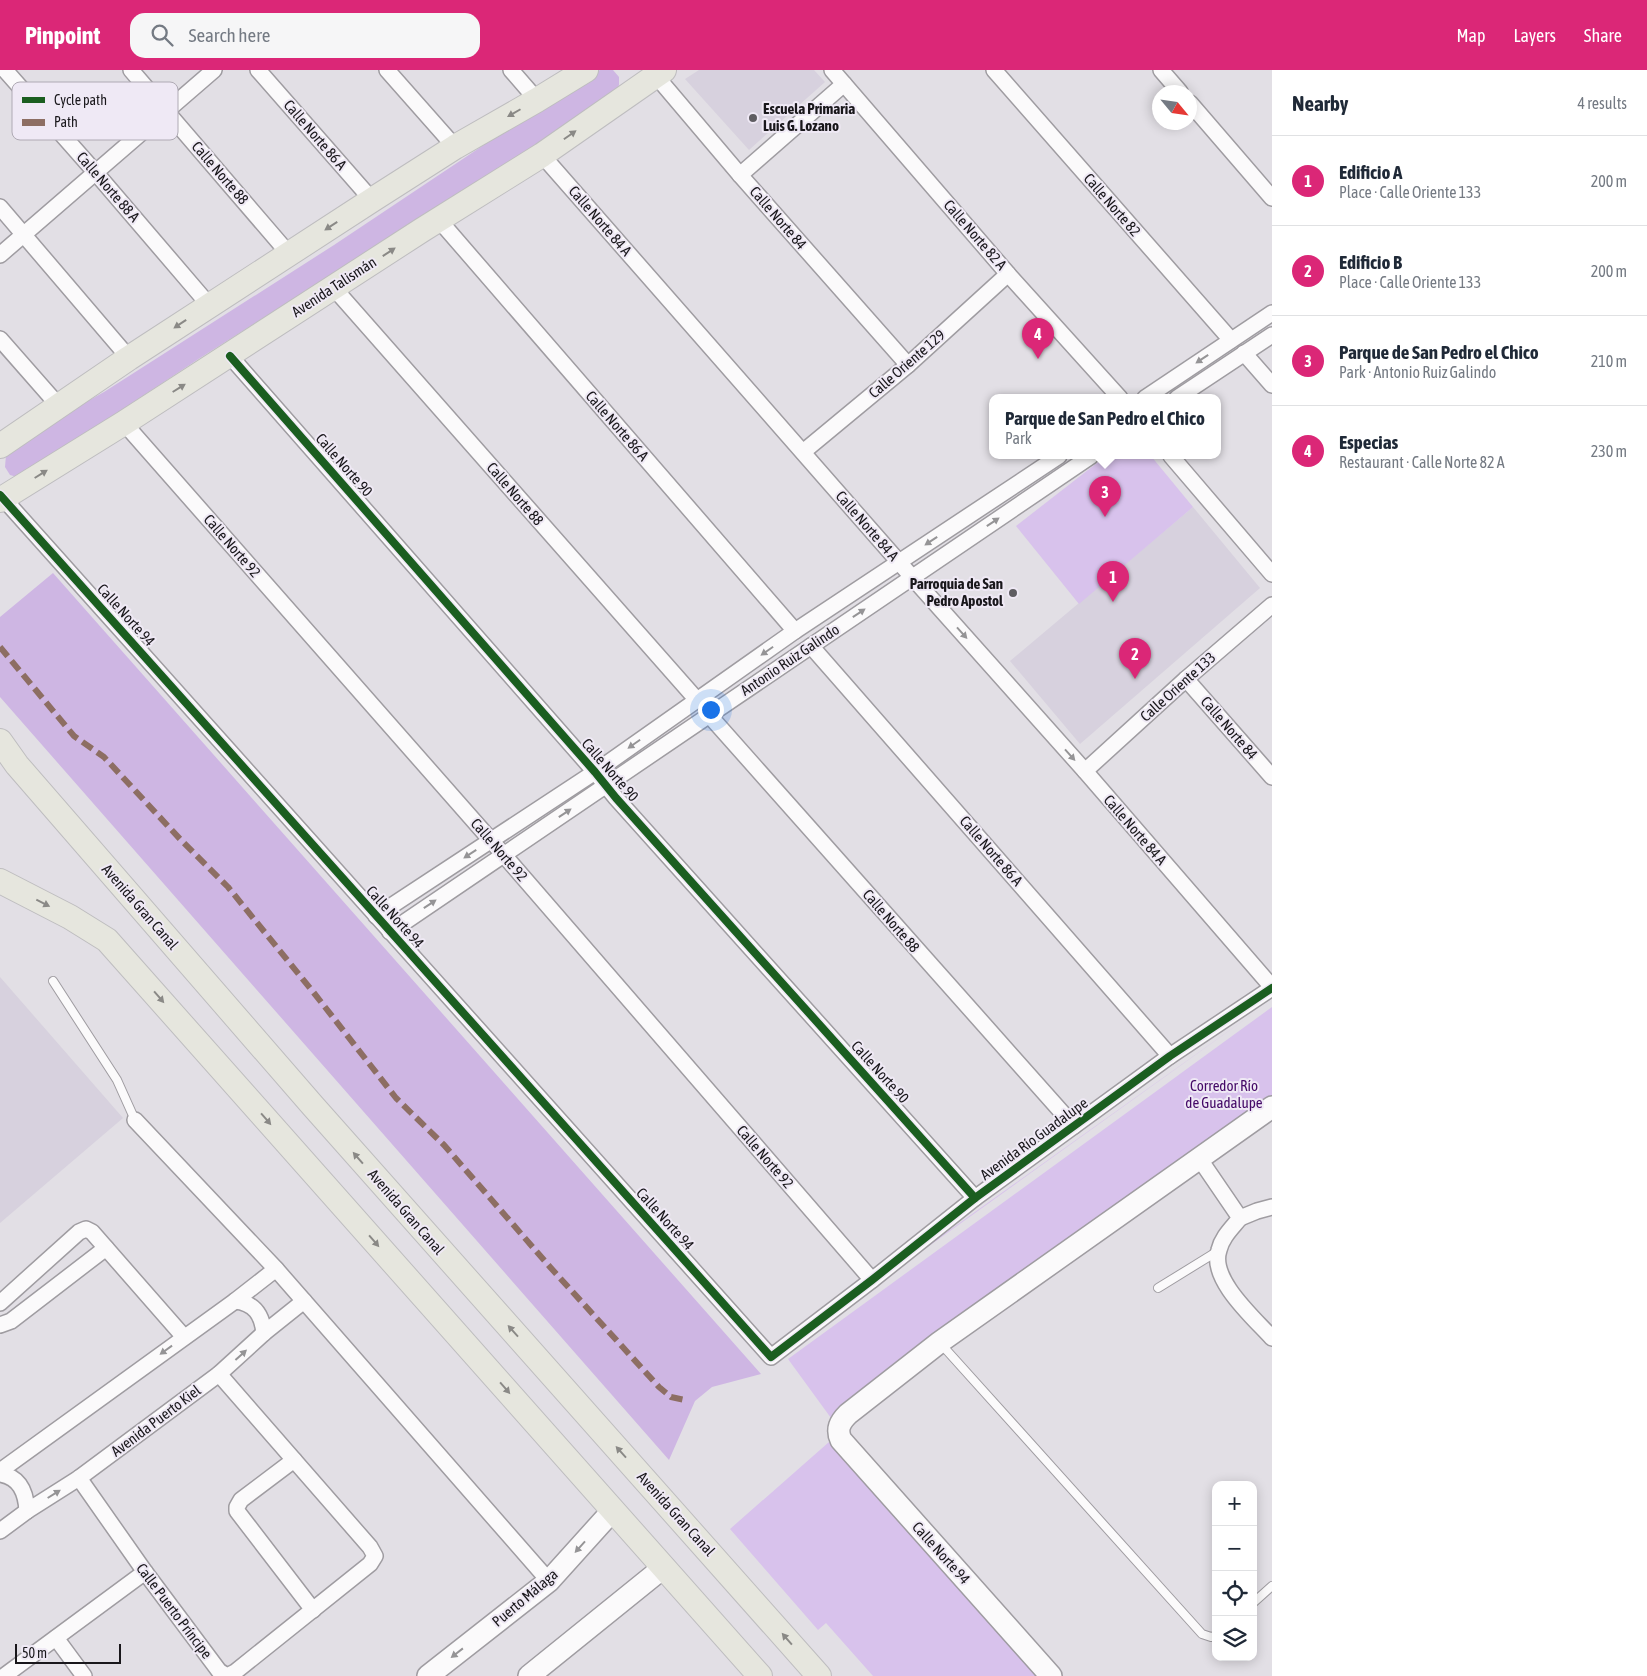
<!DOCTYPE html>
<html lang="en">
<head>
<meta charset="utf-8">
<style>
  body { margin:0; font-family:"Asap Condensed",sans-serif; background:#f6f6f7; color:#1f2937 }
  .controls { position:absolute; right:15px; bottom:15px; display:grid; overflow:hidden; border-radius:10px; box-shadow:0 2px 12px #0003 }
  .controls button { width:45px; height:45px; display:grid; place-items:center; padding:0; border:0; border-bottom:1px solid #e0e1e3; background:#fff; color:#1f2937; font:25px sans-serif }
  .compass { position:absolute; left:1152px; top:15px; width:45px; height:45px; border-radius:50%; background:#fff; box-shadow:0 2px 12px #0003; rotate:119deg }
  .scale { position:absolute; left:15px; bottom:12px; width:106px; box-sizing:border-box; padding-left:5px; border:2px solid #19171b; border-top:0; font-size:14px; line-height:18px; white-space:nowrap; color:#19171b; -webkit-text-stroke:4px #efe9f5; paint-order:stroke }
  .you { position:absolute; left:710px; top:639px; width:18px; height:18px; margin:-12px; border:4px solid #fff; border-radius:50%; background:#1a73e8; box-shadow:0 0 0 8px #1a73e833 }
  .badge { display:grid; place-items:center; width:32px; height:32px; border-radius:50%; background:#db2777; color:#fff; font-size:16px; font-weight:700 }
  .pin { position:absolute; translate:-50% -41px; filter:drop-shadow(0 1px 2px #0008) }
  .pin::after { content:''; position:absolute; top:26px; width:18px; height:15px; background:inherit; clip-path:polygon(0 0,100% 0,50% 100%) }
  .popup { position:absolute; left:989px; top:324px; width:232px; height:65px; box-sizing:border-box; display:grid; place-content:center; border-radius:10px; background:#fff; filter:drop-shadow(0 1px 4px #0005); font-size:16px; white-space:nowrap; color:#747a83 }
  .popup b { font-size:19px; color:#1f2937 }
  .popup::after { content:''; position:absolute; left:50%; top:100%; margin-left:-10px; border:10px solid transparent; border-top-color:#fff }
  .list { margin:0; padding:0; list-style:none }
  h2 { display:flex; justify-content:space-between; align-items:center; height:65px; margin:0; padding:0 20px; font-size:21px }
  h2 small { font-size:16px; font-weight:400; color:#747a83 }
  .list li { display:grid; grid-template-columns:32px 1fr auto; gap:15px; align-items:center; box-sizing:border-box; height:90px; padding:0 20px; border-top:1px solid #e0e1e3 }
  .list b { display:block; font-size:19px; white-space:nowrap }
  .list p { margin:0; font-size:16px; white-space:nowrap; color:#747a83 }
  .list em { font-size:16px; font-style:normal; color:#747a83 }
  .icon { flex:none; width:28px; height:28px; fill:none; stroke:currentColor; stroke-width:2; stroke-linecap:round; stroke-linejoin:round }
  .map { position:relative; flex:none; width:1272px; height:1606px; overflow:hidden }
  header { display:flex; align-items:center; gap:30px; box-sizing:border-box; height:70px; padding:0 25px; background:#db2777; color:#fff }
  header strong { font-size:24px }
  nav { display:flex; gap:28px; margin-inline-start:auto; font-size:18px }
  .search { width:350px; height:45px; background:#f6f6f7; display:flex; align-items:center; gap:12px; box-sizing:border-box; padding:0 18px; border-radius:15px; color:#747a83; font-size:19px }
  main { display:flex }
  aside { flex:1; background:#fff }
  .map>svg:first-child { display:block }
  .built { fill:#d7d1de }
  .green { fill:#d8c2ec }
  .forest { fill:#ceb6e3 }
  .lines { fill:none; stroke-linecap:round; stroke-linejoin:round }
  .lane-casing { stroke:#9f9ca1; stroke-width:10 }
  .street-casing { stroke:#9f9ca1; stroke-width:18 }
  .secondary-casing { stroke:#9f9ca1; stroke-width:24 }
  .primary-casing { stroke:#bebdbf; stroke-width:26 }
  .lane { stroke:#fbfafb; stroke-width:8 }
  .street { stroke:#fbfafb; stroke-width:15 }
  .secondary { stroke:#fbfafb; stroke-width:21 }
  .primary { stroke:#e6e6de; stroke-width:24 }
  .quiet { stroke:#8d6e63; stroke-width:6; stroke-dasharray:12 6; stroke-linecap:butt }
  .cycleway-casing { stroke:#efe9f5; stroke-width:11 }
  .cycleway { stroke:#1b5e20; stroke-width:8 }
  .oneway { fill:#8a8986 }
  .oneway2 { fill:#959496 }
  .poi-dot { fill:#5f5d62; stroke:#efe9f5; stroke-width:2 }
  .labels { text-anchor:middle; stroke-width:4; stroke-linejoin:round; paint-order:stroke }
  .poi-label { font-size:15px; font-weight:bold; fill:#19171b; stroke:#efe9f5; text-anchor:start }
  .street-label { font-size:15px; fill:#19171b; stroke:#efe9f5 }
  .park-label { font-size:15px; fill:#440967; stroke:#efe9f5 }
  .key { fill:#efe9f5; stroke:#afaab4; stroke-width:1 }
  .key-label { font-size:14px; fill:#19171b }
</style>
</head>
<body>
<header>
<strong>Pinpoint</strong>
<div class="search"><svg class="icon" aria-label="search" viewBox="0 0 24 24"><circle cx="10" cy="10" r="6"/><path d="M15 15l6 6"/></svg>Search here</div>
<nav><a>Map</a><a>Layers</a><a>Share</a></nav>
</header>
<main>
<div class="map">
<svg width="1272" height="1606" viewBox="0 0 1272 1606">
  <rect width="100%" height="100%" fill="#e2dfe5"/>
  <g class="built">
    <polygon points="699,0 814,0 825,12 749,80 685,9"/>
    <polygon points="1193,437 1260,518 1080,674 1010,591"/>
    <polygon points="0,907 123,1048 0,1153"/>
  </g>
  <g class="green">
    <polygon points="1106,386 1151,386 1193,437 1079,534 1016,456"/>
    <polygon points="1272,930 770,1290 769,1289"/>
    <polygon points="1272,937 1272,1043 831,1348 788,1289"/>
    <polygon points="829,1372 1036,1606 873,1606 826,1553 818,1560 730,1459"/>
  </g>
  <g class="forest">
    <polygon points="600,0 613,0 619,7 619,15 613,26 200,288 28,402 17,407 10,405 5,397 6,385 54,350 104,322 334,175 581,10"/>
    <polygon points="53,503 761,1304 712,1317 695,1331 669,1390 0,627 0,547"/>
  </g>
  <g class="lines">
    <defs>
      <g id="lane">
        <polyline points="53,911 117,1010 135,1050"/>
        <polyline points="1158,1218 1218,1181"/>
        <polyline points="941,1274 1202,1564 1211,1567 1216,1566"/>
        <polyline points="1253,1533 1272,1516"/>
      </g>
      <g id="street">
        <polyline points="5,0 96,103 209,235"/>
        <polyline points="131,0 289,184"/>
        <polyline points="258,0 372,130"/>
        <polyline points="387,0 455,77"/>
        <polyline points="511,0 537,30"/>
        <polyline points="651,0 740,105 908,295"/>
        <polyline points="832,0 1008,204 1120,328"/>
        <polyline points="994,0 1231,270"/>
        <polyline points="1161,0 1180,22"/>
        <polyline points="1190,33 1272,128"/>
        <polyline points="542,85 912,507 1085,701 1272,917"/>
        <polyline points="740,105 844,14"/>
        <polyline points="0,137 129,288"/>
        <polyline points="439,150 795,561"/>
        <polyline points="0,185 214,0"/>
        <polyline points="333,217 697,630"/>
        <polyline points="0,269 58,335"/>
        <polyline points="1244,283 1272,315"/>
        <polyline points="230,286 595,702 616,728 975,1128"/>
        <polyline points="1145,328 1272,243"/>
        <polyline points="1177,328 1272,265"/>
        <polyline points="124,353 503,784 872,1210"/>
        <polyline points="803,382 908,295 1008,204"/>
        <polyline points="1171,386 1272,504"/>
        <polyline points="3,428 771,1287 872,1210 975,1128 1170,986 1272,918"/>
        <polyline points="811,576 1170,986"/>
        <polyline points="1186,609 1272,707"/>
        <polyline points="709,645 1074,1056"/>
        <polyline points="1085,701 1186,609 1272,535"/>
        <polyline points="376,846 595,702 795,561 1059,386"/>
        <polyline points="390,862 1091,386"/>
        <polyline points="135,1050 276,1199 549,1511"/>
        <path d="M 1199,1088 L 1240,1148 C 1232,1158 1222,1167 1219,1180 C 1209,1209 1254,1248 1272,1268"/>
        <polyline points="1240,1148 1257,1141 1272,1137"/>
        <path d="M 235,1231 C 255,1233 262,1245 264,1263"/>
        <polyline points="0,1233 79,1162 86,1159 92,1162 184,1267"/>
        <polyline points="0,1255 11,1251 106,1178"/>
        <polyline points="294,1390 241,1430 237,1437 237,1441 313,1540"/>
        <polyline points="0,1401 235,1231 276,1199"/>
        <path d="M 0,1404 C 20,1407 26,1423 27,1441"/>
        <polyline points="79,1408 145,1502 219,1601 227,1606 235,1602 370,1494 375,1486 370,1477 219,1304"/>
        <polyline points="0,1461 27,1441 79,1408 219,1304 264,1263 304,1231"/>
        <polyline points="56,1568 84,1606"/>
        <polyline points="4,1606 145,1502"/>
      </g>
      <g id="secondary">
        <polyline points="428,1606 549,1511 613,1440"/>
        <polyline points="529,1606 664,1497"/>
        <path d="M 1051,1606 L 841,1370 C 836,1359 840,1352 848,1344 L 940,1272 L 1272,1037"/>
      </g>
      <g id="primary">
        <polyline points="0,376 129,288 372,130 455,77 537,30 586,0"/>
        <polyline points="0,430 124,353 422,160 542,85 664,0"/>
        <polyline points="0,671 17,695 313,1036 819,1606"/>
        <polyline points="0,811 70,847 107,870 760,1606"/>
      </g>
    </defs>
    <use href="#lane" class="lane-casing"/>
    <use href="#street" class="street-casing"/>
    <use href="#secondary" class="secondary-casing"/>
    <use href="#primary" class="primary-casing"/>
    <use href="#lane" class="lane"/>
    <use href="#street" class="street"/>
    <use href="#secondary" class="secondary"/>
    <use href="#primary" class="primary"/>
    <polyline class="quiet" points="0,577 74,666 104,687 180,769 228,817 314,923 396,1028 444,1075 550,1197 659,1317 671,1327 685,1330"/>
    <defs>
      <g id="cycleway">
        <polyline points="230,286 595,702 616,728 975,1128"/>
        <polyline points="0,425 771,1287 872,1210 975,1128 1170,986 1272,918"/>
      </g>
    </defs>
    <use href="#cycleway" class="cycleway-casing"/>
    <use href="#cycleway" class="cycleway"/>
  </g>
  <defs><path id="oneway-solid" d="M-6-.8H1V-3.2L6.5 0L1 3.2V.8H-6Z" transform="scale(1.25)"/></defs>
  <g class="oneway">
    <use href="#oneway-solid" transform="translate(514 43) rotate(150)"/>
    <use href="#oneway-solid" transform="translate(570 65) rotate(-35)"/>
    <use href="#oneway-solid" transform="translate(331 156) rotate(147)"/>
    <use href="#oneway-solid" transform="translate(389 182) rotate(-33)"/>
    <use href="#oneway-solid" transform="translate(180 254) rotate(146)"/>
    <use href="#oneway-solid" transform="translate(179 318) rotate(-32)"/>
    <use href="#oneway-solid" transform="translate(41 404) rotate(-32)"/>
    <use href="#oneway-solid" transform="translate(43 833) rotate(27)"/>
    <use href="#oneway-solid" transform="translate(159 927) rotate(49)"/>
    <use href="#oneway-solid" transform="translate(266 1049) rotate(49)"/>
    <use href="#oneway-solid" transform="translate(358 1088) rotate(-131)"/>
    <use href="#oneway-solid" transform="translate(374 1171) rotate(49)"/>
    <use href="#oneway-solid" transform="translate(513 1261) rotate(-132)"/>
    <use href="#oneway-solid" transform="translate(505 1318) rotate(49)"/>
    <use href="#oneway-solid" transform="translate(621 1382) rotate(-132)"/>
    <use href="#oneway-solid" transform="translate(787 1569) rotate(-131)"/>
  </g>
  <g class="oneway2">
    <use href="#oneway-solid" transform="translate(1202 289) rotate(146)"/>
    <use href="#oneway-solid" transform="translate(993 452) rotate(-34)"/>
    <use href="#oneway-solid" transform="translate(931 471) rotate(146)"/>
    <use href="#oneway-solid" transform="translate(859 543) rotate(-34)"/>
    <use href="#oneway-solid" transform="translate(962 563) rotate(48)"/>
    <use href="#oneway-solid" transform="translate(767 581) rotate(145)"/>
    <use href="#oneway-solid" transform="translate(634 674) rotate(145)"/>
    <use href="#oneway-solid" transform="translate(1070 685) rotate(48)"/>
    <use href="#oneway-solid" transform="translate(565 743) rotate(-34)"/>
    <use href="#oneway-solid" transform="translate(470 784) rotate(147)"/>
    <use href="#oneway-solid" transform="translate(430 834) rotate(-34)"/>
    <use href="#oneway-solid" transform="translate(166 1280) rotate(144)"/>
    <use href="#oneway-solid" transform="translate(241 1285) rotate(-42)"/>
    <use href="#oneway-solid" transform="translate(54 1424) rotate(-32)"/>
    <use href="#oneway-solid" transform="translate(580 1477) rotate(132)"/>
    <use href="#oneway-solid" transform="translate(457 1583) rotate(142)"/>
  </g>
  <g class="poi-dot">
    <circle cx="753" cy="48" r="5"/>
    <circle cx="1013" cy="523" r="5"/>
  </g>
  <g class="labels">
    <g class="poi-label">
      <text x="763" y="44">Escuela Primaria<tspan x="763" dy="17">Luis G. Lozano</tspan></text>
      <text x="1003" y="519" text-anchor="end">Parroquia de San<tspan x="1003" dy="17">Pedro Apostol</tspan></text>
    </g>
    <g class="street-label">
      <text transform="translate(315 65) rotate(49)" y="5">Calle Norte 86 A</text>
      <text transform="translate(220 103) rotate(49)" y="5">Calle Norte 88</text>
      <text transform="translate(108 117) rotate(49)" y="5">Calle Norte 88 A</text>
      <text transform="translate(1112 135) rotate(49)" y="5">Calle Norte 82</text>
      <text transform="translate(778 148) rotate(49)" y="5">Calle Norte 84</text>
      <text transform="translate(600 151) rotate(49)" y="5">Calle Norte 84 A</text>
      <text transform="translate(975 165) rotate(49)" y="5">Calle Norte 82 A</text>
      <text transform="translate(334 217) rotate(-33)" y="5">Avenida Talismán</text>
      <text transform="translate(907 294) rotate(-41)" y="5">Calle Oriente 129</text>
      <text transform="translate(617 356) rotate(49)" y="5">Calle Norte 86 A</text>
      <text transform="translate(344 395) rotate(49)" y="5">Calle Norte 90</text>
      <text transform="translate(515 424) rotate(49)" y="5">Calle Norte 88</text>
      <text transform="translate(867 456) rotate(49)" y="5">Calle Norte 84 A</text>
      <text transform="translate(232 476) rotate(49)" y="5">Calle Norte 92</text>
      <text transform="translate(126 545) rotate(48)" y="5">Calle Norte 94</text>
      <text transform="translate(790 590) rotate(-34)" y="5">Antonio Ruiz Galindo</text>
      <text transform="translate(1178 617) rotate(-42)" y="5">Calle Oriente 133</text>
      <text transform="translate(1229 658) rotate(49)" y="5">Calle Norte 84</text>
      <text transform="translate(610 700) rotate(49)" y="5">Calle Norte 90</text>
      <text transform="translate(1135 760) rotate(49)" y="5">Calle Norte 84 A</text>
      <text transform="translate(499 780) rotate(49)" y="5">Calle Norte 92</text>
      <text transform="translate(991 781) rotate(49)" y="5">Calle Norte 86 A</text>
      <text transform="translate(140 837) rotate(49)" y="5">Avenida Gran Canal</text>
      <text transform="translate(395 847) rotate(48)" y="5">Calle Norte 94</text>
      <text transform="translate(891 851) rotate(49)" y="5">Calle Norte 88</text>
      <text transform="translate(880 1002) rotate(48)" y="5">Calle Norte 90</text>
      <text transform="translate(1034 1069) rotate(-36)" y="5">Avenida Río Guadalupe</text>
      <text transform="translate(765 1087) rotate(49)" y="5">Calle Norte 92</text>
      <text transform="translate(406 1142) rotate(49)" y="5">Avenida Gran Canal</text>
      <text transform="translate(665 1149) rotate(48)" y="5">Calle Norte 94</text>
      <text transform="translate(156 1351) rotate(-37)" y="5">Avenida Puerto Kiel</text>
      <text transform="translate(676 1444) rotate(48)" y="5">Avenida Gran Canal</text>
      <text transform="translate(941 1483) rotate(48)" y="5">Calle Norte 94</text>
      <text transform="translate(525 1528) rotate(-40)" y="5">Puerto Málaga</text>
      <text transform="translate(174 1541) rotate(53)" y="5">Calle Puerto Príncipe</text>
    </g>
    <g class="park-label">
      <text x="1224" y="1021">Corredor Río<tspan x="1224" dy="17">de Guadalupe</tspan></text>
    </g>
  </g>
  <rect x="12" y="12" width="166" height="58" rx="8" class="key"/>
  <rect x="22" y="27" width="23" height="6" fill="#1b5e20"/>
  <rect x="22" y="49" width="23" height="7" fill="#8d6e63"/>
  <g class="key-label">
    <text x="54" y="35">Cycle path</text>
    <text x="54" y="57">Path</text>
  </g>
</svg>
<div class="controls">
<button>+</button>
<button>−</button>
<button><svg class="icon" aria-label="locate" viewBox="0 0 24 24"><circle cx="12" cy="12" r="6"/><path d="M12 2v4M12 18v4M2 12h4M18 12h4"/></svg></button>
<button><svg class="icon" aria-label="layers" viewBox="0 0 24 24"><path d="M12 4l9 5-9 5-9-5zM3 14l9 5 9-5"/></svg></button>
</div>
<svg class="compass" viewBox="-18 -18 36 36"><path d="M0-13l5 13h-10z" fill="#e53935"/><path d="M0 13l5-13h-10z" fill="#747a83"/></svg>
<div class="scale">50 m</div>
<div class="you"></div>
<div class="pin badge" style="left:1113px;top:532px">1</div>
<div class="pin badge" style="left:1135px;top:609px">2</div>
<div class="pin badge" style="left:1105px;top:447px">3</div>
<div class="popup"><b>Parque de San Pedro el Chico</b>Park</div>
<div class="pin badge" style="left:1038px;top:289px">4</div>
</div>
<aside>
<h2>Nearby<small>4 results</small></h2>
<ul class="list">
<li><span class="badge">1</span><div><b>Edificio A</b><p>Place · Calle Oriente 133</p></div><em>200 m</em></li>
<li><span class="badge">2</span><div><b>Edificio B</b><p>Place · Calle Oriente 133</p></div><em>200 m</em></li>
<li><span class="badge">3</span><div><b>Parque de San Pedro el Chico</b><p>Park · Antonio Ruiz Galindo</p></div><em>210 m</em></li>
<li><span class="badge">4</span><div><b>Especias</b><p>Restaurant · Calle Norte 82 A</p></div><em>230 m</em></li>
</ul>
</aside>
</main>
</body>
</html>
